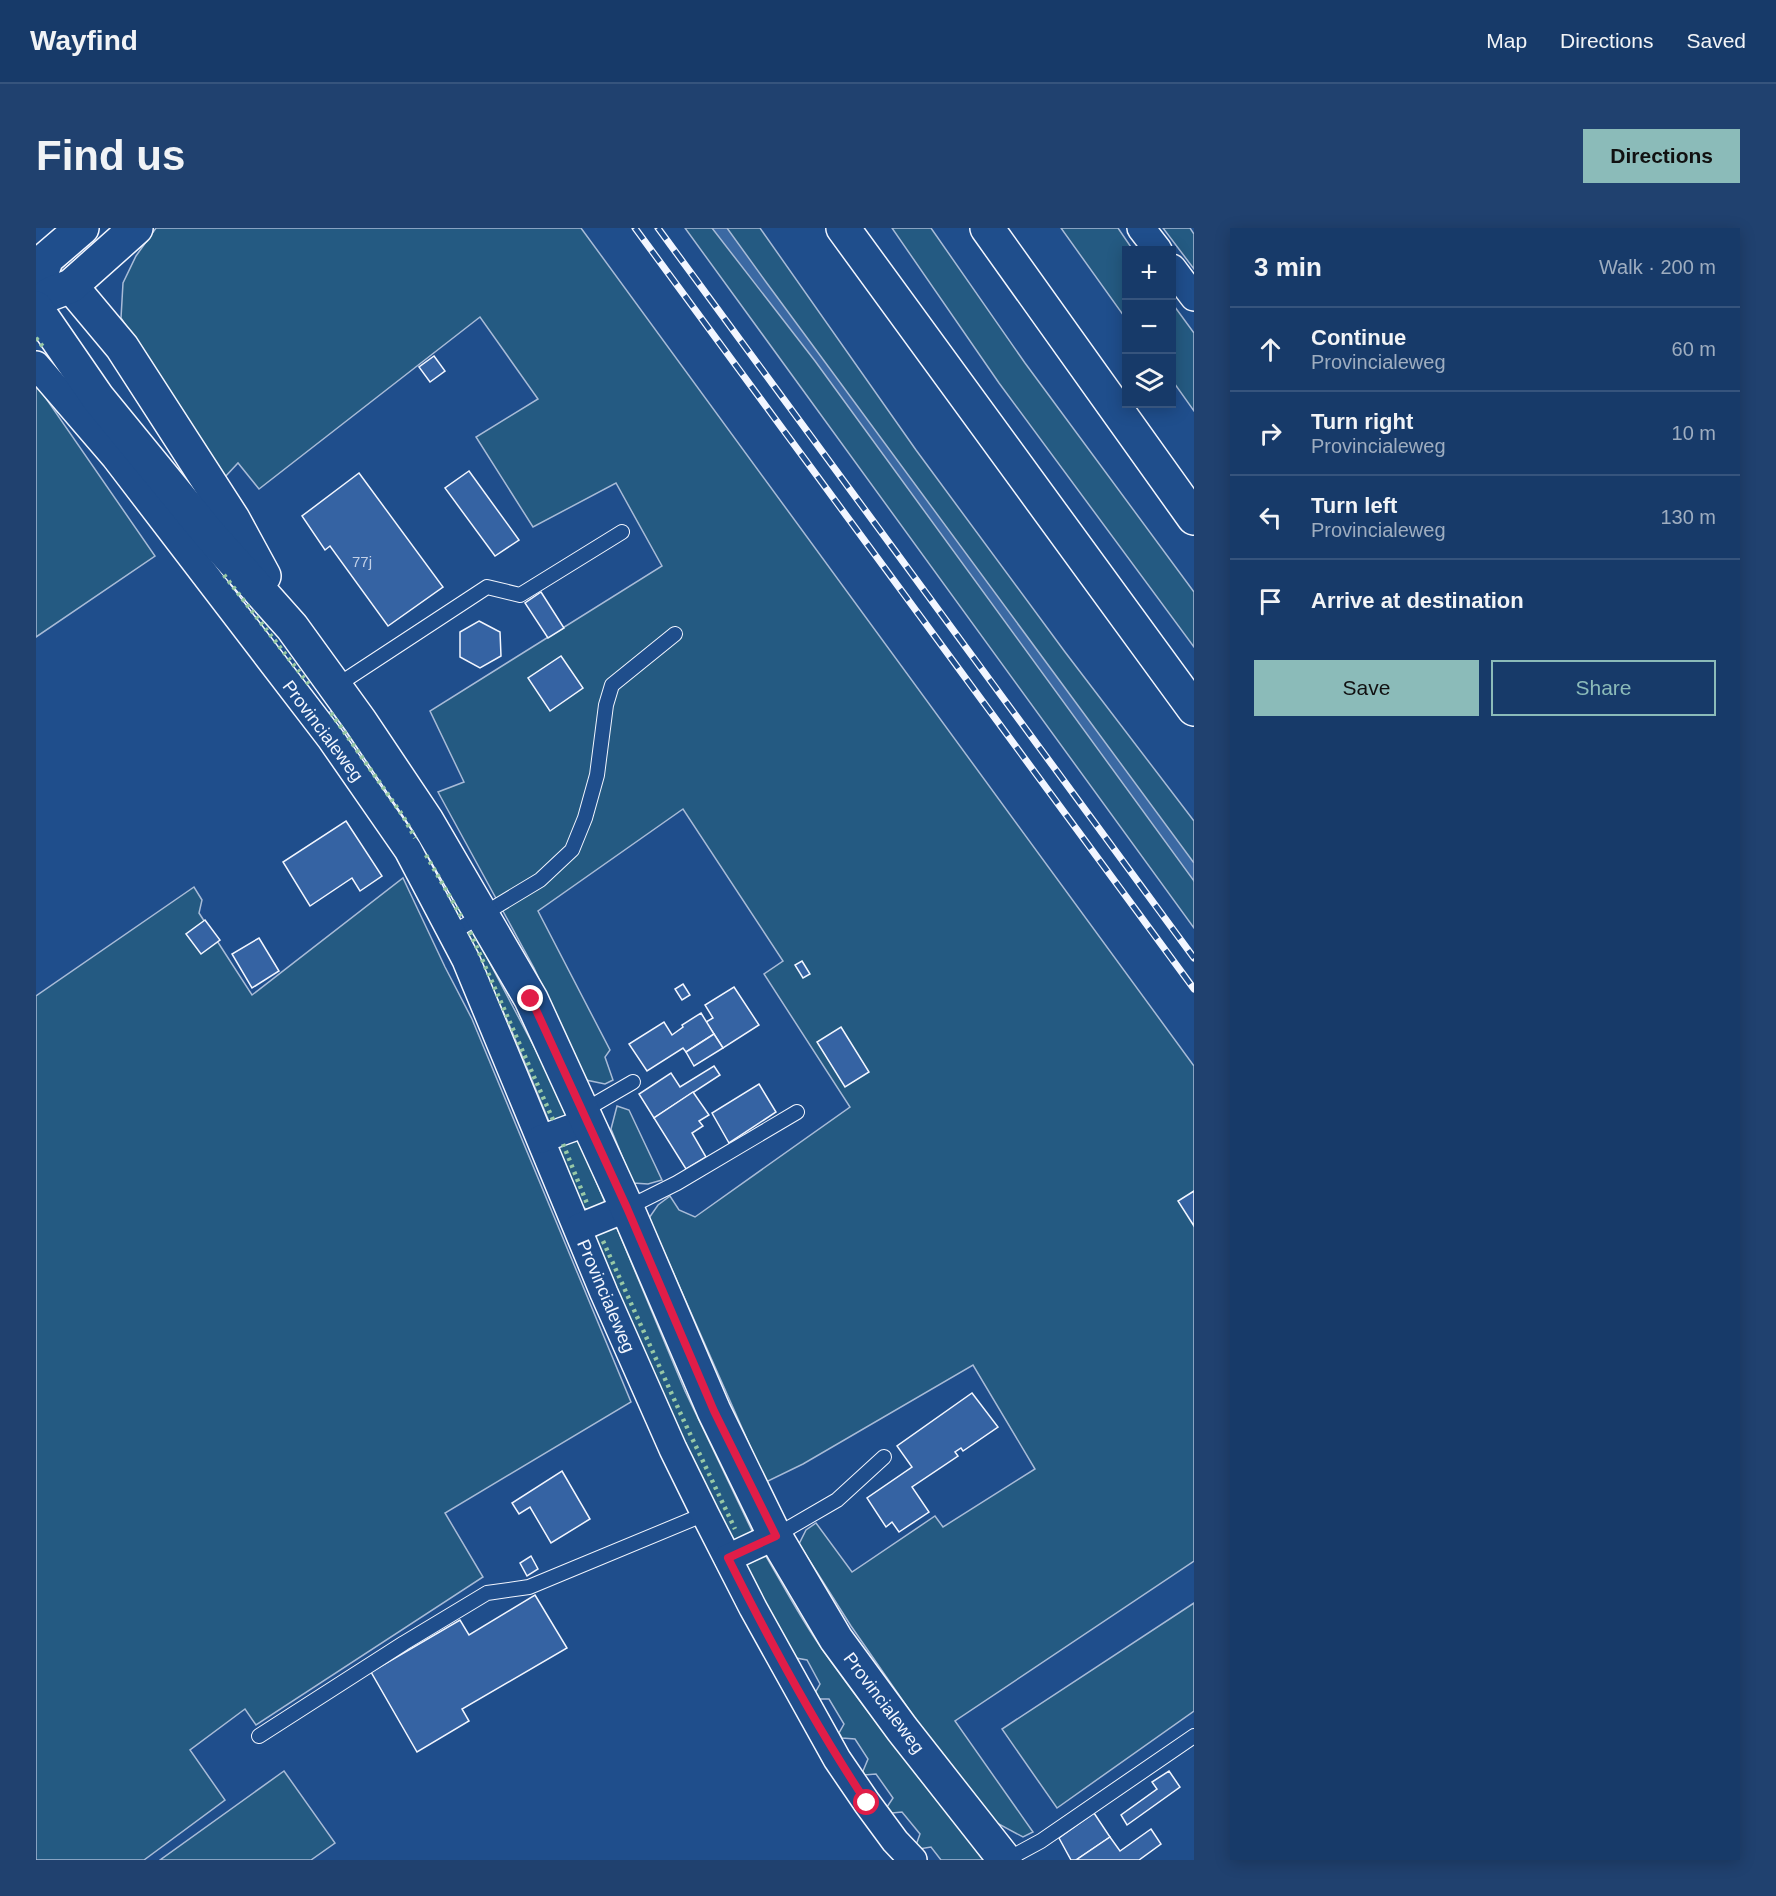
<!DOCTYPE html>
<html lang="en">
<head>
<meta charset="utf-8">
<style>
  body { margin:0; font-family:Arial,sans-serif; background:#20416f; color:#f1f3f6 }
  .controls { position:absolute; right:18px; top:18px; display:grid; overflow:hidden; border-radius:0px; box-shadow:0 3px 15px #0003 }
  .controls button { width:54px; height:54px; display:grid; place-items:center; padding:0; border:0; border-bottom:2px solid #36547d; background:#173a69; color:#f1f3f6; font:30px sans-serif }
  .stop { position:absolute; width:18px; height:18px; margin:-14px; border:4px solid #e11d48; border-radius:50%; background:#fff }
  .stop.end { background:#e11d48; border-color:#fff; box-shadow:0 2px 6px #0008 }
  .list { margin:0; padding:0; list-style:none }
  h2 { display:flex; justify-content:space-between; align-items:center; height:78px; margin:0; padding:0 24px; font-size:26px }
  h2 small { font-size:20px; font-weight:400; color:#9eadc0 }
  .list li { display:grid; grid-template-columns:39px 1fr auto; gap:18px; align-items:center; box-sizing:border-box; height:84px; padding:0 24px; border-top:2px solid #36547d }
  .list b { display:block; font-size:22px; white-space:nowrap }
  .list p { margin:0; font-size:20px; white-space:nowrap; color:#9eadc0 }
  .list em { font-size:20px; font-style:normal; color:#9eadc0 }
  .actions { display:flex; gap:12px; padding:18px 24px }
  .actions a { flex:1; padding:14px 0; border:2px solid #8bbbb9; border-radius:0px; text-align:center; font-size:21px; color:#8bbbb9 }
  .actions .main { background:#8bbbb9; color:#111 }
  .icon { flex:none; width:33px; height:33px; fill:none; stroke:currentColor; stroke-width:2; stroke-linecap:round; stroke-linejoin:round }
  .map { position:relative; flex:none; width:1158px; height:1632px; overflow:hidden; border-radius:0px }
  header { display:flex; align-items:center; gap:36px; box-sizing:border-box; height:84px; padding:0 30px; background:#173a69; border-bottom:2px solid #36547d }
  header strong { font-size:28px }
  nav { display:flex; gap:33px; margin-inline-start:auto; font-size:21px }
  .intro { display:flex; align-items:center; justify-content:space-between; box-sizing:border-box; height:144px; padding:0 36px }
  h1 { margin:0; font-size:42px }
  .button { padding:15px 27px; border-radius:0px; background:#8bbbb9; color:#111; font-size:21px; font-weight:700 }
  main { display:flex; gap:36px; padding:0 36px }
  aside { flex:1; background:#173a69; border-radius:0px; box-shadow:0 3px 15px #0003 }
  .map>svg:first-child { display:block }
  .green { fill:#245a82; stroke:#a8bbd7; stroke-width:1.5 }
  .water { fill:#3b69a3; stroke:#a8bbd7; stroke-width:1.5 }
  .building { fill:#3563a3; stroke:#f2f6ff; stroke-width:1.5 }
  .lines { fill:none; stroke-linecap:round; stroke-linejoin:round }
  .service-casing { stroke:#f2f6ff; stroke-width:16 }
  .minor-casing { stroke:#f2f6ff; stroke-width:30 }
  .secondary-casing { stroke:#f2f6ff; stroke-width:36 }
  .motorway-casing { stroke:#f2f6ff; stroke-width:36 }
  .service { stroke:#1f4e8c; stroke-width:14 }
  .minor { stroke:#1f4e8c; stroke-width:27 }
  .secondary { stroke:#1f4e8c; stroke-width:33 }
  .motorway { stroke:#1f4e8c; stroke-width:33 }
  .rail-casing { stroke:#f2f6ff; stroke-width:7 }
  .rail { stroke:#1f4e8c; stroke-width:4.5; stroke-dasharray:14; stroke-linecap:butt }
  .hedge { stroke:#97c8a6; stroke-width:4.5; stroke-dasharray:3 4.5; stroke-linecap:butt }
  .route { stroke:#e11d48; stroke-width:8 }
  .labels { text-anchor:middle; stroke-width:4.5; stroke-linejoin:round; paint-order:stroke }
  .number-label { font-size:15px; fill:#c3d1e8 }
  .street-label { font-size:18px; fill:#f2f6ff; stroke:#1f4e8c }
</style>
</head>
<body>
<header>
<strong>Wayfind</strong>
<nav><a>Map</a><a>Directions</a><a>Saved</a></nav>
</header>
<div class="intro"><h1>Find us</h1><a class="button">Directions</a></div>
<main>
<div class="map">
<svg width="1158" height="1632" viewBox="0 0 1158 1632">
  <rect width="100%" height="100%" fill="#1f4e8c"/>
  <g class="green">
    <polygon points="120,0 545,0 1158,838 1158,1333 919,1493 997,1604 987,1609 959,1594 883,1496 815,1398 763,1316 770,1302 780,1295 816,1344 899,1288 907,1299 999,1241 937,1137 767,1236 730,1254 613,990 622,977 634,968 643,982 659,989 814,879 728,746 747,733 647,581 502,683 574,822 569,829 577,852 569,856 550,852 498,740 402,564 428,554 394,483 626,338 580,255 497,299 440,209 502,171 444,89 223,261 202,235 188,250 85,90 87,55 100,28"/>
    <polygon points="649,0 724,0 880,222 1029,424 1158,593 1158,700"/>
    <polygon points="856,0 895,0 989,135 1158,364 1158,419 963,155"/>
    <polygon points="1025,0 1082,0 1097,22 1090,22 1090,91"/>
    <polygon points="1127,0 1154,0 1158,6 1158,41"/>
    <polygon points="1136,75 1158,105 1158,183 1136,152"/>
    <polygon points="0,156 119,328 0,409"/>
    <polygon points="295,483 373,594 428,685 422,690 292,486"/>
    <polygon points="367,650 409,739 436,791 595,1174 409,1285 447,1349 220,1497 209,1481 154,1522 189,1572 108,1632 0,1632 0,768 158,659 166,672 163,685 216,767"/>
    <polygon points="437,703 514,849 532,891 514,896 475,801 432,705"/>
    <polygon points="581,878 593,882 626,952 612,956 597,955 575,901"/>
    <polygon points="539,904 571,979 560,983 547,980 522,918"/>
    <polygon points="578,993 649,1163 719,1309 710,1314 692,1312 557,1013 567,998"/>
    <path d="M 727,1323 C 746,1355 763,1388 784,1418 C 836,1492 892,1562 949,1632 L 905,1632 L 895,1619 L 883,1621 L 880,1617 L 884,1606 L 866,1584 L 856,1585 L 851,1579 L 857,1570 L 840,1546 L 828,1547 L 827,1543 L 832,1531 L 819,1511 L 806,1510 L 803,1505 L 808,1496 L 793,1471 L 782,1471 L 779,1465 L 784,1456 L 771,1432 L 760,1430 L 708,1342 L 715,1328 Z"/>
    <polygon points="1158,1375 1158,1483 1021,1580 966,1501"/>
    <polygon points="248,1543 299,1615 275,1632 124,1632"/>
  </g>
  <polygon class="water" points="676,0 691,0 730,54 1158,635 1158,653 779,133"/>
  <g class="building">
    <polygon points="398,128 409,143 394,154 383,139"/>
    <polygon points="433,243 483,312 459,328 409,260"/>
    <polygon points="323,245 407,359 352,398 294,318 289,322 266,288"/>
    <polygon points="505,364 528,400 512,410 489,375"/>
    <polygon points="443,393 464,404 465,428 444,440 424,429 424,404"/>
    <polygon points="525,428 547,460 514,483 492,450"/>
    <polygon points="310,593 346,648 324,663 316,650 274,678 247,634"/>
    <polygon points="169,692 184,712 165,726 150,706"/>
    <polygon points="223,710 243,743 216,760 196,726"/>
    <polygon points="766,733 774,746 767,750 759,737"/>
    <polygon points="647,756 654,767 646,772 639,761"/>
    <polygon points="698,759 723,797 687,820 670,794 677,790 669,777"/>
    <polygon points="665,785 678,806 650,824 647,820 611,843 593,816 628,794 636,807 647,799 646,797"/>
    <polygon points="805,799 833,844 809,859 781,814"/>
    <polygon points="678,806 687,820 658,838 650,824"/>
    <polygon points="678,838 684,847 618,890 603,866 635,845 644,859"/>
    <polygon points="723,856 740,884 693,915 676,885"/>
    <polygon points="657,864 673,887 663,893 667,898 656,905 670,929 650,941 618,890"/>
    <polygon points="1158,963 1158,998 1142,973"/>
    <polygon points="936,1165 962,1199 927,1223 925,1220 919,1224 922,1228 876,1259 893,1284 863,1304 856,1294 850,1299 831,1270 876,1239 861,1218"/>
    <polygon points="526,1243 554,1291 515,1315 494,1279 483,1286 476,1275"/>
    <polygon points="495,1328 502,1341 491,1348 484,1335"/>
    <polygon points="499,1367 531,1420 426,1481 433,1493 381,1524 335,1444 424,1392 433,1407"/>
    <polygon points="1133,1543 1144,1559 1091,1597 1085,1587 1121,1561 1116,1554"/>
    <polygon points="1058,1585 1074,1609 1040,1632 1035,1632 1023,1610"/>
    <polygon points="1115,1601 1125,1616 1103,1632 1040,1632 1074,1609 1084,1623"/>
  </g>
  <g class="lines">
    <defs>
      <g id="service">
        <polyline points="300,458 451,359 484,367 586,304"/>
        <polyline points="416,705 504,652 536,622 549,590 561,547 570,477 576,457 639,406"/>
        <polyline points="547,883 597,854"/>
        <polyline points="591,980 641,955 761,884"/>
        <polyline points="739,1308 801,1272 848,1229"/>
        <polyline points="223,1508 368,1415 451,1365 493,1359 669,1286"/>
        <polyline points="970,1632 1005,1613 1158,1508"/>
      </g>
      <g id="minor">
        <polyline points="1105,0 1122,22"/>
        <polyline points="1136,40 1158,69"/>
        <polyline points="0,137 79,229 295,511 372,622 430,732 568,1065 637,1221 669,1286 717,1380 801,1531 831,1575 859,1613 877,1632"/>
        <polyline points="505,911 552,894"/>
        <polyline points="542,1000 591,980"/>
        <polyline points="692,1330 739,1308"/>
      </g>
      <g id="secondary">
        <polyline points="35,58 86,119 197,291 228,348"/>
        <polyline points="0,59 11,30 46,0"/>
        <polyline points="14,66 35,58 100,0"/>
        <polyline points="0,80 62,170 174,307 256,399 324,493 391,593 495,771 591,980 678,1183 739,1308 800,1411 866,1501 969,1632"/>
      </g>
      <g id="motorway">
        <polyline points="807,0 1158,481"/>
        <polyline points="951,0 1158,290"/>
      </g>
    </defs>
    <use href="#service" class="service-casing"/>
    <use href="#minor" class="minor-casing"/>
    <use href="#secondary" class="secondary-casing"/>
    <use href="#motorway" class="motorway-casing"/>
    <use href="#service" class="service"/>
    <use href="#minor" class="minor"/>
    <use href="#secondary" class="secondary"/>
    <use href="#motorway" class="motorway"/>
    <defs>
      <g id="rail">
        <polyline points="599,0 1158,761"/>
        <polyline points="622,0 1158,730"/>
      </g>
    </defs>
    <use href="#rail" class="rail-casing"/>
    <use href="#rail" class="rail"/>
    <g class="hedge">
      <polyline points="0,110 8,120"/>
      <polyline points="188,347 274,458"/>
      <polyline points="295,485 367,588 379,610"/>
      <polyline points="390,627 425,688"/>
      <polyline points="434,704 518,894"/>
      <polyline points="527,916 552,978"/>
      <polyline points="567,1013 647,1191 699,1301"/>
    </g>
  </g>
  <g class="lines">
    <path class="route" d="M 495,771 L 591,980 L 678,1183 L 740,1308 L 692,1330 C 734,1414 779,1497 831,1575"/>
  </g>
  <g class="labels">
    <g class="number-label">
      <text x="326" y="339">77j</text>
    </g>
    <g class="street-label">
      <text transform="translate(287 503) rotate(53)" y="6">Provincialeweg</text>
      <text transform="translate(570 1068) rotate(67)" y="6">Provincialeweg</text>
      <text transform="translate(848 1475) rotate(53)" y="6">Provincialeweg</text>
    </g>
  </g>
</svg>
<div class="controls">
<button>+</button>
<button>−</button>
<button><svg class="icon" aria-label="layers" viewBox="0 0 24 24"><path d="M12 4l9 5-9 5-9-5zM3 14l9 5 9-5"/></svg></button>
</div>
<div class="stop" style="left:831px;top:1575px"></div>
<div class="stop end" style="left:495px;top:771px"></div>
</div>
<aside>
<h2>3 min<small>Walk · 200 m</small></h2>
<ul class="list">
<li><svg class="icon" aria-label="ahead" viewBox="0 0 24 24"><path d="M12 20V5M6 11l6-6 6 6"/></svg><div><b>Continue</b><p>Provincialeweg</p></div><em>60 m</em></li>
<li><svg class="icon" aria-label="right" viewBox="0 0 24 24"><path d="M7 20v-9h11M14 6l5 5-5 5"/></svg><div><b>Turn right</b><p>Provincialeweg</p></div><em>10 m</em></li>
<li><svg class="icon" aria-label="left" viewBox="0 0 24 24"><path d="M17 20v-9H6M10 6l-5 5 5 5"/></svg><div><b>Turn left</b><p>Provincialeweg</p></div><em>130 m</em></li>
<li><svg class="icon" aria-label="arrive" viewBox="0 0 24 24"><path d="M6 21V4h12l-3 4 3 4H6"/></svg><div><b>Arrive at destination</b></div></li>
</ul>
<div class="actions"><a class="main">Save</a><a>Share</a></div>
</aside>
</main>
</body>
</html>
